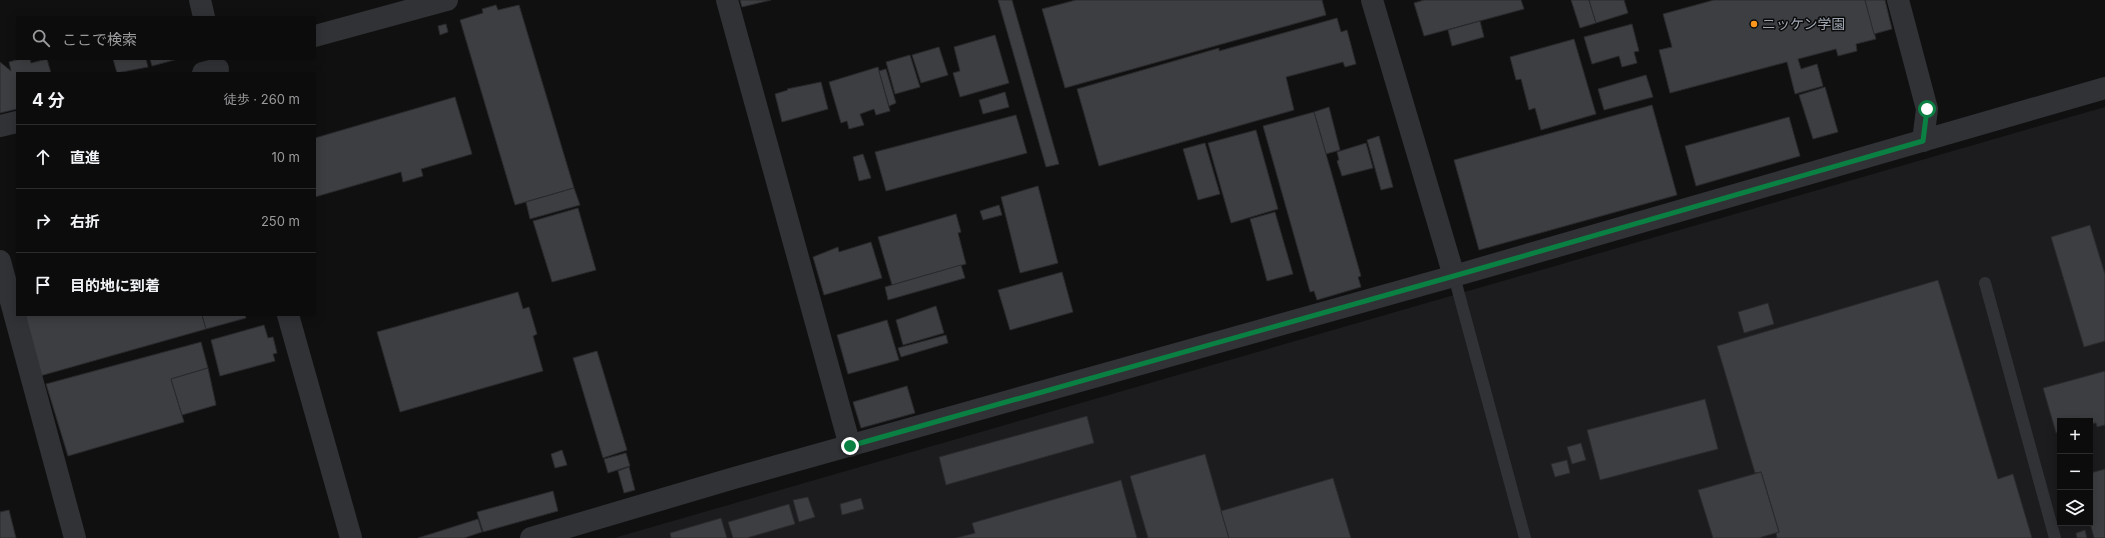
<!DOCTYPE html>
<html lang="ja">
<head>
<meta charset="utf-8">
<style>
  body { margin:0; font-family:Inter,"Noto Sans JP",sans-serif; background:#1a1a1b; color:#f1f3f6 }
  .controls { position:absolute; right:12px; bottom:12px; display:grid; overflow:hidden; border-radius:0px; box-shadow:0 2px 10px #0003 }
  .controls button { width:36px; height:36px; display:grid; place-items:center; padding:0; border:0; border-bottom:1px solid #2c2c2e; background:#0c0c0d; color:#f1f3f6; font:20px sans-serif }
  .stop { position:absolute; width:12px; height:12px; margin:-9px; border:3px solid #0b8043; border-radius:50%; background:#fff }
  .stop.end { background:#0b8043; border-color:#fff; box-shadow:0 1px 4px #0008 }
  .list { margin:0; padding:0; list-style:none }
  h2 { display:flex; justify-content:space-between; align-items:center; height:52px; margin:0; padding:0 16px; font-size:17px }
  h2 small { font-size:13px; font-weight:400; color:#9a9b9d }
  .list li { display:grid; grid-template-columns:26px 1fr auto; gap:12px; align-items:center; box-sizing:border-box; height:64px; padding:0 16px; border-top:1px solid #2c2c2e }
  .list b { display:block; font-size:15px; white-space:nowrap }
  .list em { font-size:13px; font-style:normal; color:#9a9b9d }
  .icon { flex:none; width:22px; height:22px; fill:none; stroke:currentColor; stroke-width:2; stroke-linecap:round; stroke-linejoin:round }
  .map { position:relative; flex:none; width:2105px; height:538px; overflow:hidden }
  .search { position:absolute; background:#0c0c0d; box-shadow:0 2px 10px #0003; left:16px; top:16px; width:300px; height:44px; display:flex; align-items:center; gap:10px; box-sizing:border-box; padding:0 14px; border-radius:0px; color:#9a9b9d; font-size:15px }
  .panel { position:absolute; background:#0c0c0d; box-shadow:0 2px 10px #0003; left:16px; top:72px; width:300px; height:244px; border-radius:0px }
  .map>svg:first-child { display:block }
  .built { fill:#1c1c1e; fill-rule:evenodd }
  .building { fill:#3c3e41; stroke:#2a2a2d }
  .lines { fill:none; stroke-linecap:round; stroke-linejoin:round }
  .service { stroke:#303236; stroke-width:12 }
  .minor { stroke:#303236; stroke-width:22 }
  .route { stroke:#0b8043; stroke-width:5 }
  .poi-dot { fill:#fe971b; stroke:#0b0b0c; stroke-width:1.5 }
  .labels { text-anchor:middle; stroke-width:3; stroke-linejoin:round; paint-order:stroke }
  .poi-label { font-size:14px; fill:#a0a8b3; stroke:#0b0b0c; text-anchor:start }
</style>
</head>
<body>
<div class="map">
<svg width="2105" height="538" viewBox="0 0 2105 538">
  <rect width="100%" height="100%" fill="#101011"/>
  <path class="built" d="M 2105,107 L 2105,538 L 614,538 ZM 2060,421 L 2090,421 L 2090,523 L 2060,523 Z"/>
  <g class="building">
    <polygon points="740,0 771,0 742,7"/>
    <polygon points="998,0 1012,0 1059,164 1046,167"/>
    <polygon points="1076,0 1322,0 1326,15 1065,88 1042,9"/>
    <polygon points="1424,0 1521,0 1524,9 1424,36 1414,3"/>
    <polygon points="1571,0 1589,0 1596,23 1580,28"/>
    <polygon points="1589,0 1624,0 1628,13 1596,23"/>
    <polygon points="1714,0 1865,0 1876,39 1856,44 1857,51 1838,56 1836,49 1798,59 1801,69 1817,64 1823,86 1795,94 1787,62 1670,93 1659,50 1672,47 1663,14"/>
    <polygon points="1865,0 1885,0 1892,29 1874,34"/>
    <polygon points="496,5 498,10 519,5 574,188 515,205 460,20 483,13 482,9"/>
    <polygon points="1337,18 1341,32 1347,30 1356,64 1345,67 1343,62 1286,77 1294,110 1099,166 1077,89 1219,48 1219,51"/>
    <polygon points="1480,21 1484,37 1452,46 1448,30"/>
    <polygon points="446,24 448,32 440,35 438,26"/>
    <polygon points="1632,24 1639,51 1634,52 1637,63 1622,67 1619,56 1592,64 1584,37"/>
    <polygon points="995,35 1009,83 960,97 953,73 960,71 954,47"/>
    <polygon points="1574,39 1596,114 1541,130 1535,108 1529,110 1521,79 1516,80 1510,57"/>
    <polygon points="939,47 948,75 921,83 912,55"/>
    <polygon points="910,55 920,87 895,94 886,62"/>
    <polygon points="20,59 30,59 31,63 47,59 51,73 17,73 17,109 0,113 0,62 11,71 9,62"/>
    <polygon points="113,59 146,59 148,67 117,73"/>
    <polygon points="150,59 178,59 152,66"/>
    <polygon points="878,67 890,111 876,115 874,109 860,114 864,125 849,129 847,121 841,123 829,82"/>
    <polygon points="886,69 896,103 889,106 879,71"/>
    <polygon points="1646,75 1653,97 1604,110 1598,89"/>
    <polygon points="821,82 828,109 782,122 775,94 788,90 787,89"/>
    <polygon points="1825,87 1838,132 1813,139 1799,95"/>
    <polygon points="1005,92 1009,107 983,114 979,100"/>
    <polygon points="455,97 472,154 421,169 423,176 403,182 401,172 315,197 315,138"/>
    <polygon points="1652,105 1677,195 1479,250 1454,160"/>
    <polygon points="1329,107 1340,150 1326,154 1314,112"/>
    <polygon points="1314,112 1361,276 1358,277 1361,287 1317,300 1314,291 1310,292 1263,126"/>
    <polygon points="1016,115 1027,153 886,191 875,152"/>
    <polygon points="1789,117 1800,156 1696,186 1685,146"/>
    <polygon points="1256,130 1278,209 1231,223 1208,143"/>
    <polygon points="1379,136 1393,187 1381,190 1367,140"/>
    <polygon points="1205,143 1220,194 1198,200 1183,149"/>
    <polygon points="1366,143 1373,168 1342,176 1337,161 1339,160 1337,152"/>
    <polygon points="863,154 871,178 859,181 853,157"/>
    <polygon points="1038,186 1058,263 1020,273 1001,197"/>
    <polygon points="574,188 580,205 530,219 526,202"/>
    <polygon points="999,205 1002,215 983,220 980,211"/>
    <polygon points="578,208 596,270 552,282 533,221"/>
    <polygon points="1275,212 1293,274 1267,281 1250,219"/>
    <polygon points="956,214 961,232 958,233 966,264 892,285 878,237"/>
    <polygon points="2090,225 2105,274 2105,341 2084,347 2051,237"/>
    <polygon points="871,242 882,278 824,295 813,257 838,247 839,252"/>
    <polygon points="961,265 965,278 888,300 885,287"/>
    <polygon points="1062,272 1073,312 1010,330 998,290"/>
    <polygon points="1938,280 1998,479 2013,474 2032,538 1777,538 1776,533 1779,532 1761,472 1755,473 1717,346"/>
    <polygon points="518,292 523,309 529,307 537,334 533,336 543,371 400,412 377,332"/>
    <polygon points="1768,303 1774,324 1744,333 1738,312"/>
    <polygon points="936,306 944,333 903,345 896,320"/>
    <polygon points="22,315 202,315 206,329 40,376"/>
    <polygon points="202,315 245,315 246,318 206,329"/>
    <polygon points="887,320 899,360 848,374 837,335"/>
    <polygon points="264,325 268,338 273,337 277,353 273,354 275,361 220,376 211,340"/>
    <polygon points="946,335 948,343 901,357 898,348"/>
    <polygon points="201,342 208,368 171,379 184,422 68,456 46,384"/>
    <polygon points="597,351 627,450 603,458 573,358"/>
    <polygon points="208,368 216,405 182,415 171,379"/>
    <polygon points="2105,371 2105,425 2097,427 2096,423 2090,424 2090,421 2060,421 2060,432 2056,433 2043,388"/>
    <polygon points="907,386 915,413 861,428 853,402"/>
    <polygon points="1705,399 1718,449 1600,480 1587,430"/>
    <polygon points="1087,416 1094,443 946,485 939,457"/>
    <polygon points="1581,443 1586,460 1572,464 1567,447"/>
    <polygon points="562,450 567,465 555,468 551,454"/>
    <polygon points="626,453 630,466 608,473 604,459"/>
    <polygon points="1205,454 1229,538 1148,538 1130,476"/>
    <polygon points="1567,460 1570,473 1555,477 1551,464"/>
    <polygon points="629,467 635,490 624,493 618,471"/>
    <polygon points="2105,469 2105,538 2094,538 2090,523 2090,473"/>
    <polygon points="1761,472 1779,532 1759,538 1713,538 1698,490"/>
    <polygon points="1333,478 1351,538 1229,538 1221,511"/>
    <polygon points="1121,480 1137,538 956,538 975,533 972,523"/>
    <polygon points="553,491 558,511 483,532 477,512"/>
    <polygon points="808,497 815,517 799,522 793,500"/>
    <polygon points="861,498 864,509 842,515 840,504"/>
    <polygon points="789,504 795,524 747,538 733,538 728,522"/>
    <polygon points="9,510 16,538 0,538 0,512"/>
    <polygon points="721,518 727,538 671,538 670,533"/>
    <polygon points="478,519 482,532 464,538 418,538"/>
    <polygon points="2085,530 2087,538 2077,538 2076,533"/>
  </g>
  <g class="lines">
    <g class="service">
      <polyline points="1454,276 1525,538"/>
      <polyline points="1985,283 2055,538"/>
    </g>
    <g class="minor">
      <polyline points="200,0 204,17"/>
      <polyline points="727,0 850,446"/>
      <polyline points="1372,0 1454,276"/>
      <polyline points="1898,0 1927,109 1923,141"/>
      <polyline points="315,36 447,0"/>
      <polyline points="203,73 218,69"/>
      <polyline points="0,126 17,122"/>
      <polyline points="0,261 75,538"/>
      <polyline points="288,315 351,538"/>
      <polyline points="531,538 734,478 1454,276 2105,88"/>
    </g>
  </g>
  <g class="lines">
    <polyline class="route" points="850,446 1454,276 1923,141 1927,109"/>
  </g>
  <circle class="poi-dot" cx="1754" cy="24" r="4"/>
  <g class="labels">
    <g class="poi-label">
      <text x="1762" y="29">ニッケン学園</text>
    </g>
  </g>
</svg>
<div class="controls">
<button>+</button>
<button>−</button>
<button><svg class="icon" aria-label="layers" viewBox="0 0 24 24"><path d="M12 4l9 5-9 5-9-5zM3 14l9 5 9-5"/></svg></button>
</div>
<div class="stop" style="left:1927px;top:109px"></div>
<div class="stop end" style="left:850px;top:446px"></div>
<div class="search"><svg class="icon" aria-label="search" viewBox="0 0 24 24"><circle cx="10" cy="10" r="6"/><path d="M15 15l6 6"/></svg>ここで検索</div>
<section class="panel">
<h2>4 分<small>徒歩 · 260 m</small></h2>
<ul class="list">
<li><svg class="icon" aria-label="ahead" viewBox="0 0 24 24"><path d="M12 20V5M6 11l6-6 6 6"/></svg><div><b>直進</b></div><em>10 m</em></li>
<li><svg class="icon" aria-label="right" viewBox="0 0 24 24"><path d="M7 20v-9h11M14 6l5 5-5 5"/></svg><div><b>右折</b></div><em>250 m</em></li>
<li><svg class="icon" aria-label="arrive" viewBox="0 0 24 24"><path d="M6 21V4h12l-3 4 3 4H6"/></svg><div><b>目的地に到着</b></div></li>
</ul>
</section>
</div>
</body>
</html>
